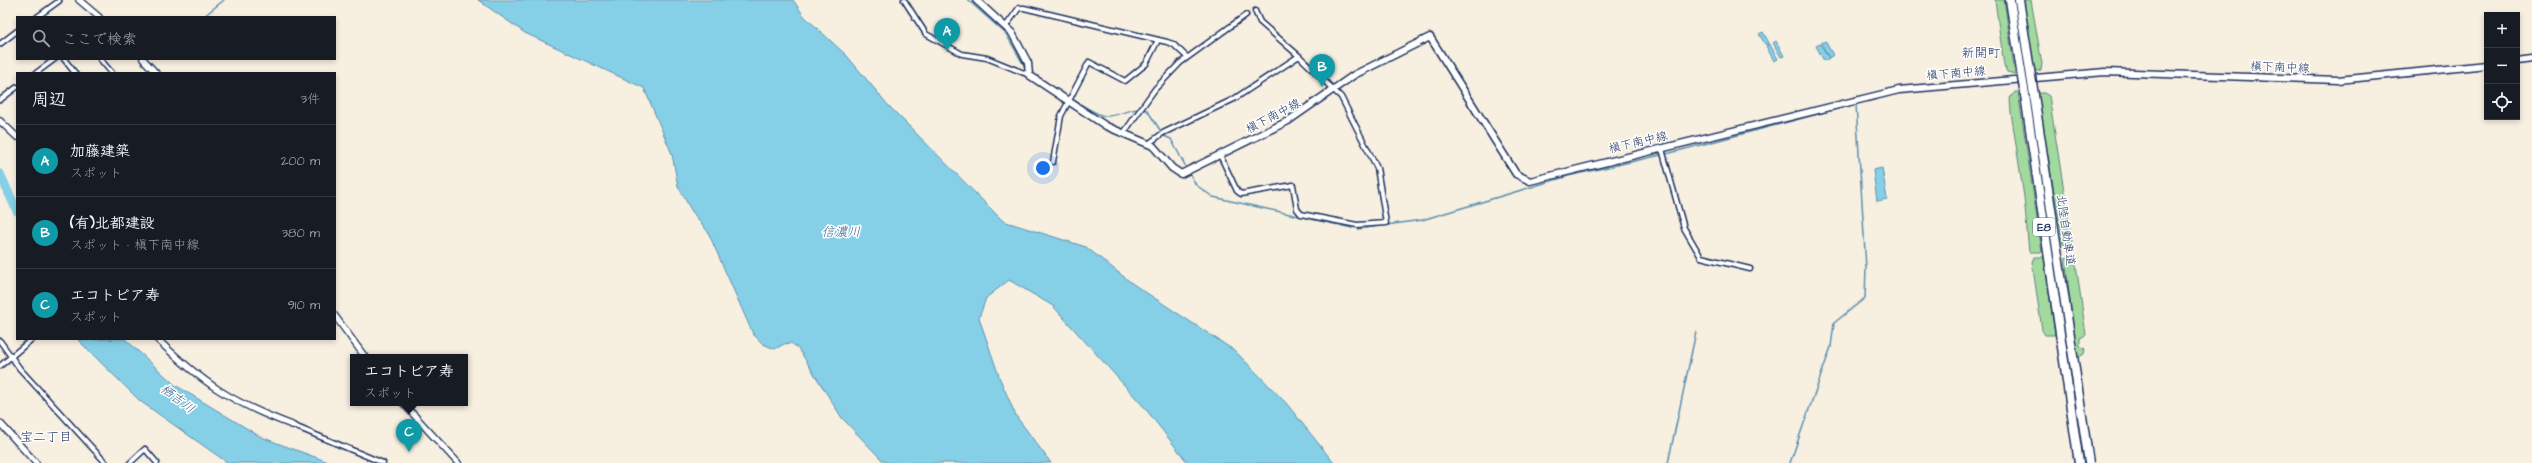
<!DOCTYPE html>
<html lang="ja">
<head>
<meta charset="utf-8">
<style>
  body { margin:0; font-family:"Architects Daughter","Klee One",sans-serif; background:#242831; color:#f1f3f6 }
  .controls { position:absolute; right:12px; top:12px; display:grid; overflow:hidden; border-radius:0px; box-shadow:0 2px 6px #0003 }
  .controls button { width:36px; height:36px; display:grid; place-items:center; padding:0; border:0; border-bottom:1px solid #363941; background:#171b24; color:#f1f3f6; font:20px sans-serif }
  .you { position:absolute; left:1043px; top:168px; width:14px; height:14px; margin:-10px; border:3px solid #fff; border-radius:50%; background:#1a73e8; box-shadow:0 0 0 6px #1a73e833 }
  .badge { display:grid; place-items:center; width:26px; height:26px; border-radius:50%; background:#ea580c; color:#fff; font-size:13px; font-weight:700 }
  .pin { position:absolute; translate:-50% -33px; filter:drop-shadow(0 1px 2px #0008) }
  .pin::after { content:''; position:absolute; top:21px; width:14px; height:12px; background:inherit; clip-path:polygon(0 0,100% 0,50% 100%) }
  .popup { position:absolute; left:350px; top:354px; width:118px; height:52px; box-sizing:border-box; display:grid; place-content:center; border-radius:0px; background:#171b24; filter:drop-shadow(0 1px 3px #0005); font-size:13px; white-space:nowrap; color:#9ea1a6 }
  .popup b { font-size:15px; color:#f1f3f6 }
  .popup::after { content:''; position:absolute; left:50%; top:100%; margin-left:-8px; border:8px solid transparent; border-top-color:#171b24 }
  .list { margin:0; padding:0; list-style:none }
  h2 { display:flex; justify-content:space-between; align-items:center; height:52px; margin:0; padding:0 16px; font-size:17px }
  h2 small { font-size:13px; font-weight:400; color:#9ea1a6 }
  .list li { display:grid; grid-template-columns:26px 1fr auto; gap:12px; align-items:center; box-sizing:border-box; height:72px; padding:0 16px; border-top:1px solid #363941 }
  .list b { display:block; font-size:15px; white-space:nowrap }
  .list p { margin:0; font-size:13px; white-space:nowrap; color:#9ea1a6 }
  .list em { font-size:13px; font-style:normal; color:#9ea1a6 }
  .icon { flex:none; width:22px; height:22px; fill:none; stroke:currentColor; stroke-width:2; stroke-linecap:round; stroke-linejoin:round }
  .map { position:relative; flex:none; width:2532px; height:463px; overflow:hidden }
  .search { position:absolute; background:#171b24; box-shadow:0 2px 6px #0003; left:16px; top:16px; width:320px; height:44px; display:flex; align-items:center; gap:10px; box-sizing:border-box; padding:0 14px; border-radius:0px; color:#9ea1a6; font-size:15px }
  .panel { position:absolute; background:#171b24; box-shadow:0 2px 6px #0003; left:16px; top:72px; width:320px; height:268px; border-radius:0px }
  .map>svg:first-child { display:block }
  .green { fill:#a2da9e; stroke:#5e847e }
  .water { fill:#86d0e7; stroke:#5b90b0 }
  .lines { fill:none; stroke-linecap:round; stroke-linejoin:round }
  .stream { stroke:#5b90b0; stroke-width:1.5 }
  .river { stroke:#86d0e7; stroke-width:9 }
  .minor-casing { stroke:#1b2f5e; stroke-width:7 }
  .tertiary-casing { stroke:#1b2f5e; stroke-width:8 }
  .secondary-casing { stroke:#1b2f5e; stroke-width:9 }
  .motorway-casing { stroke:#1b2f5e; stroke-width:11 }
  .minor { stroke:#fff; stroke-width:4 }
  .tertiary { stroke:#fff; stroke-width:5.5 }
  .secondary { stroke:#fff; stroke-width:6 }
  .motorway { stroke:#fff; stroke-width:8 }
  .motorway-bridge-casing { stroke:#1b2f5e; stroke-width:11; stroke-linecap:butt }
  .motorway-bridge { stroke:#fff; stroke-width:8 }
  .labels { text-anchor:middle; stroke-width:3; stroke-linejoin:round; paint-order:stroke }
  .shield { fill:#fff; stroke:#5f6d8e; stroke-width:1 }
  .shield-label { font-size:11px; font-weight:bold; fill:#1b2f5e }
  .street-label { font-size:12px; fill:#1b2f5e; stroke:#fff }
  .neighbourhood-label { font-size:13px; fill:#1b2f5e; stroke:#fff }
  .water-label { font-size:13px; font-style:italic; fill:#3b5f87; stroke:#fff }
</style>
</head>
<body>
<div class="map">
<svg width="2532" height="463" viewBox="0 0 2532 463">
  <rect width="100%" height="100%" fill="#f7efe0"/>
  <filter id="ink" filterUnits="userSpaceOnUse"><feTurbulence type="fractalNoise" baseFrequency=".025" numOctaves="2"/><feDisplacementMap in="SourceGraphic" scale="8" xChannelSelector="R" yChannelSelector="G"/><feConvolveMatrix kernelMatrix="1 2 1 2 8 2 1 2 1" color-interpolation-filters="sRGB"/></filter>
  <g filter="url(#ink)">
    <g class="green">
      <polygon points="1995,0 2004,0 2015,74 2007,72 2004,65"/>
      <polygon points="2022,0 2031,0 2042,64 2041,70 2033,72"/>
      <polygon points="2015,92 2018,92 2042,252 2029,252 2024,197 2011,112 2010,98"/>
      <polygon points="2037,93 2044,93 2049,96 2073,248 2068,248 2067,245 2063,244"/>
      <polygon points="2034,257 2044,257 2055,335 2045,335 2042,330 2032,262"/>
      <polygon points="2071,257 2076,264 2086,335 2080,338 2080,346 2085,349 2084,354 2077,358 2065,258"/>
    </g>
    <g class="water">
      <polygon points="478,0 793,0 804,16 847,56 888,105 1003,221 1086,247 1133,284 1235,351 1286,403 1334,463 1188,463 1144,407 1053,306 1009,280 986,298 979,318 1000,379 1016,416 1051,463 888,463 882,460 842,418 798,348 791,343 784,344 775,349 763,344 753,334 708,232 691,210 678,186 672,154 644,88 525,33"/>
      <polygon points="1763,32 1778,59 1774,61 1766,46 1769,45 1765,44 1759,34"/>
      <polygon points="1776,41 1784,56 1781,57 1773,43"/>
      <polygon points="1825,41 1833,55 1829,58 1821,43"/>
      <polygon points="1820,44 1829,58 1824,61 1816,46"/>
      <polygon points="1882,168 1887,199 1877,201 1873,170"/>
      <polygon points="125,339 175,385 261,437 331,463 228,463 140,401 78,340"/>
    </g>
    <g class="lines">
      <g class="stream">
        <polyline points="968,0 1006,34 1026,69"/>
        <polyline points="203,17 224,0"/>
        <path d="M 1036,76 C 1048,83 1095,116 1105,116 C 1119,117 1132,106 1147,110 L 1164,136 L 1171,139 L 1187,169"/>
        <polyline points="1189,172 1196,185 1213,197 1352,228"/>
        <polyline points="1358,229 1422,220 1568,176 1670,153 1856,104 1866,268 1865,298 1834,323 1831,347 1790,463"/>
        <polyline points="1668,463 1696,332"/>
      </g>
      <polyline class="river" points="0,174 17,211"/>
      <defs>
        <g id="minor">
          <polyline points="904,0 926,34 962,54 987,58 1029,75"/>
          <polyline points="37,17 59,1"/>
          <polyline points="1006,26 1019,8 1024,8 1167,42 1173,44 1187,57"/>
          <polyline points="0,44 17,31"/>
          <polyline points="64,59 75,73"/>
          <polyline points="100,59 112,73"/>
          <polyline points="36,73 55,59"/>
          <polyline points="0,100 17,87"/>
          <polyline points="1123,134 1155,89 1180,63 1246,15"/>
          <polyline points="1148,144 1163,133 1234,99 1299,56"/>
          <polyline points="1662,149 1684,228 1701,257 1750,269"/>
          <polyline points="1220,155 1237,191 1241,194 1293,185 1297,209 1301,214 1357,225 1386,223 1377,168 1341,97 1299,56 1260,22 1255,11"/>
          <polyline points="1053,162 1061,116 1089,62 1125,81 1146,64 1158,40"/>
          <polyline points="0,341 20,369 106,463"/>
          <polyline points="0,366 32,339"/>
          <polyline points="292,425 383,463"/>
          <polyline points="130,463 145,449 157,463"/>
        </g>
        <g id="tertiary">
          <polyline points="79,0 99,17"/>
          <polyline points="143,59 156,73"/>
          <polyline points="0,121 17,137"/>
          <polyline points="335,316 365,357"/>
          <path d="M 157,339 C 204,384 231,402 292,425"/>
          <polyline points="403,403 458,463"/>
          <polyline points="0,423 36,463"/>
        </g>
        <g id="secondary">
          <polyline points="976,0 1012,33 1028,63 1029,75 1106,126 1153,146 1172,168 1181,174 1288,121 1354,75 1430,37 1516,174 1530,181 1899,90 2105,72 2338,80 2487,65"/>
          <polyline points="2517,61 2532,59"/>
        </g>
        <g id="motorway">
          <polyline points="2010,0 2021,71"/>
          <polyline points="2019,0 2030,70"/>
          <polyline points="2025,95 2079,463"/>
          <polyline points="2034,95 2089,463"/>
        </g>
      </defs>
      <use href="#minor" class="minor-casing"/>
      <use href="#tertiary" class="tertiary-casing"/>
      <use href="#secondary" class="secondary-casing"/>
      <use href="#motorway" class="motorway-casing"/>
      <use href="#minor" class="minor"/>
      <use href="#tertiary" class="tertiary"/>
      <use href="#secondary" class="secondary"/>
      <use href="#motorway" class="motorway"/>
      <defs>
        <g id="motorway-bridge">
          <polyline points="2030,70 2034,95"/>
          <polyline points="2021,71 2025,95"/>
        </g>
      </defs>
      <use href="#motorway-bridge" class="motorway-bridge-casing"/>
      <use href="#motorway-bridge" class="motorway-bridge"/>
    </g>
  </g>
  <g class="labels">
    <rect class="shield" x="2033" y="218" width="22" height="18" rx="3"/>
    <g class="shield-label">
      <text x="2044" y="231">E8</text>
    </g>
    <g class="street-label">
      <text transform="translate(2280 67) rotate(2)" y="4">槇下南中線</text>
      <text transform="translate(1956 73) rotate(-5)" y="4">槇下南中線</text>
      <text transform="translate(1273 116) rotate(-28)" y="4">槇下南中線</text>
      <text transform="translate(1638 142) rotate(-13)" y="4">槇下南中線</text>
      <text transform="translate(2066 230) rotate(82)" y="4">北陸自動車道</text>
    </g>
    <g class="neighbourhood-label">
      <text x="1981" y="57">新開町</text>
      <text x="46" y="441">宝二丁目</text>
    </g>
    <g class="water-label">
      <text x="841" y="236">信濃川</text>
      <text transform="translate(178 398) rotate(37)" y="5">栖吉川</text>
    </g>
  </g>
</svg>
<div class="controls">
<button>+</button>
<button>−</button>
<button><svg class="icon" aria-label="locate" viewBox="0 0 24 24"><circle cx="12" cy="12" r="6"/><path d="M12 2v4M12 18v4M2 12h4M18 12h4"/></svg></button>
</div>
<div class="you"></div>
<div class="pin badge" style="left:947px;top:51px;background:#0f9aa8">A</div>
<div class="pin badge" style="left:1322px;top:87px;background:#0f9aa8">B</div>
<div class="pin badge" style="left:409px;top:452px;background:#0f9aa8">C</div>
<div class="popup"><b>エコトピア寿</b>スポット</div>
<div class="search"><svg class="icon" aria-label="search" viewBox="0 0 24 24"><circle cx="10" cy="10" r="6"/><path d="M15 15l6 6"/></svg>ここで検索</div>
<section class="panel">
<h2>周辺<small>3件</small></h2>
<ul class="list">
<li><span class="badge" style="background:#0f9aa8">A</span><div><b>加藤建築</b><p>スポット</p></div><em>200 m</em></li>
<li><span class="badge" style="background:#0f9aa8">B</span><div><b>(有)北都建設</b><p>スポット · 槇下南中線</p></div><em>380 m</em></li>
<li><span class="badge" style="background:#0f9aa8">C</span><div><b>エコトピア寿</b><p>スポット</p></div><em>910 m</em></li>
</ul>
</section>
</div>
</body>
</html>
